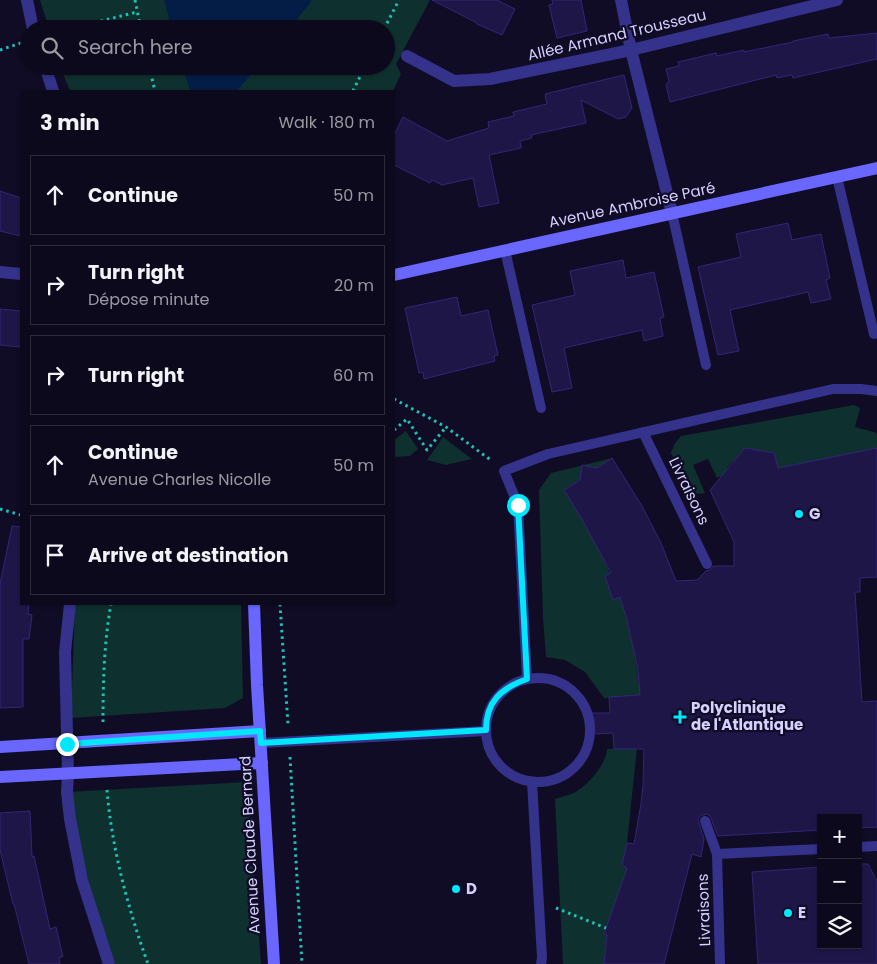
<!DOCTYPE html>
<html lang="en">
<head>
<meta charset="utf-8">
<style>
  body { margin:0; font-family:Poppins,sans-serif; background:#1a1729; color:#f1f3f6 }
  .controls { position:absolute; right:15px; bottom:15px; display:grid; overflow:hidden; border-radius:0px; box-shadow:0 1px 4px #0004 }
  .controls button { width:45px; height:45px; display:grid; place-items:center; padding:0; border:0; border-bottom:1px solid #2c2a3b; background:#0c091c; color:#f1f3f6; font:25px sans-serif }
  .stop { position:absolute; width:15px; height:15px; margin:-11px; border:4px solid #00e6fb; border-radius:50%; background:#fff }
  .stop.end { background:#00e6fb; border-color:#fff; box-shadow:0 1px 5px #0008 }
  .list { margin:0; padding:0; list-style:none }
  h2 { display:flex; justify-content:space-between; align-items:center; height:65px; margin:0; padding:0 20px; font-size:21px }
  h2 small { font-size:16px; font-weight:400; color:#9a9aa3 }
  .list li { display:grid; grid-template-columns:32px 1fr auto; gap:15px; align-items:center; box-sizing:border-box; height:80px; margin:0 10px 10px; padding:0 10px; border:1px solid #2c2a3b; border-radius:0px }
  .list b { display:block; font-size:19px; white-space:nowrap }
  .list p { margin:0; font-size:16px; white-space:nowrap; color:#9a9aa3 }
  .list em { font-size:16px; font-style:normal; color:#9a9aa3 }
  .icon { flex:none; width:28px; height:28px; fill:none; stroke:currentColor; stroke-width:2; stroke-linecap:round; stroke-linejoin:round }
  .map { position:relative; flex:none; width:877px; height:964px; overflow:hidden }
  .search { position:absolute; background:#0c091c; box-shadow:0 1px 4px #0004; left:20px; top:20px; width:375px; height:55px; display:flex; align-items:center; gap:12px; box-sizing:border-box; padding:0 18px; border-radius:28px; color:#9a9aa3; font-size:19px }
  .panel { position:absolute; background:#0c091c; box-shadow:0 1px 4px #0004; left:20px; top:90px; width:375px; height:515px; border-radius:0px }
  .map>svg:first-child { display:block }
  .green { fill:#0e302e }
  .water { fill:#041d46 }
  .building { fill:#1f1648; stroke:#342577 }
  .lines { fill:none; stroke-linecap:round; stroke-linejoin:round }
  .path { stroke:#21c2b6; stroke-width:3; stroke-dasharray:2.5 4; stroke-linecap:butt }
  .lane { stroke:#34328a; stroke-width:10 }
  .street { stroke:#34328a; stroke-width:12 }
  .secondary { stroke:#6967ff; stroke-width:12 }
  .route { stroke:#00e6fb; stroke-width:6 }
  .poi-dot { fill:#00e6fb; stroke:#100c25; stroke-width:2 }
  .labels { text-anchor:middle; stroke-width:4.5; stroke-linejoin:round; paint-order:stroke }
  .street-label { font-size:15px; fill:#d5d0ff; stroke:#100c25 }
  .poi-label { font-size:15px; font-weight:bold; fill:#d5d0ff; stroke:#100c25; text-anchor:start }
</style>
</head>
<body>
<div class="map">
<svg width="877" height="964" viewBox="0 0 877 964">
  <rect width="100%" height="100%" fill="#100c25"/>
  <g class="green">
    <polygon points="40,0 430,0 396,64 401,74 393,91 70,91 60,66 386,66 386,29 49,29"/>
    <polygon points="854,405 860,408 855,427 877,433 877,448 778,468 774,453 745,448 727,468 728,472 717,478 708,459 693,465 705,493 698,494 688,491 671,453 674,445 681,436"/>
    <polygon points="406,431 418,449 410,456 394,457 394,440"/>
    <polygon points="443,437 472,459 446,465 427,460"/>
    <path d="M 612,458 L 597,468 L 582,466 L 580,480 L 564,490 C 581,516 598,544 610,574 L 605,576 L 613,600 L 620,597 C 630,629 637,662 640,695 L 604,698 L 585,672 L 565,660 L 546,657 L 543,618 L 539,490 L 551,473 Z"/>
    <polygon points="75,604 241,604 243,698 225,708 71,718"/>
    <path d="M 607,749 L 637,749 L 627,843 L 622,865 L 627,868 L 605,934 L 607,935 L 604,964 L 563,964 L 555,799 C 561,797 568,795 574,793 C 588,785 606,765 607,749 Z"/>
    <polygon points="247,782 261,964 109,964 67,792"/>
  </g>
  <g class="water">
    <polygon points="164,0 311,0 311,2 289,29 172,29"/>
    <polygon points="183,66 258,66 237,91 190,91"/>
  </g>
  <g class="building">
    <polygon points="432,0 497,0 515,9 502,35 477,24 477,23"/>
    <polygon points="552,0 581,0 587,31 557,38 549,5 553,4"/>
    <polygon points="877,33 877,59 793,78 792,75 777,78 776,75 670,102 666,85 669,81 666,69 679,66 678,62 716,53 717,56 744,50 744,52 793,42 793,41 828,34 829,38"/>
    <polygon points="624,75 632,108 626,117 618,119 581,100 586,123 531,135 532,138 520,141 521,148 489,155 499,203 479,207 473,178 442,185 432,180 430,183 394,165 394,135 403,117 447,141 489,128 488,122 514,116 513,112 547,104 545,94"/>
    <polygon points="0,191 21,198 21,236 0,231"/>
    <polygon points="788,223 792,240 821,234 830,278 826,280 831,299 811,303 808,292 730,310 739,351 718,355 698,267 741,257 736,234"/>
    <polygon points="623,260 626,278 654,272 664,317 660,318 663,336 644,341 642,330 564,348 572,388 552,392 532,305 575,295 570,271"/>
    <polygon points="457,297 461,316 488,310 498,355 494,356 495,361 424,379 423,372 419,373 405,308"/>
    <polygon points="0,309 21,311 21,337 20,347 0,345"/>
    <polygon points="745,448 774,453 778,468 877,448 877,577 860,578 860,592 855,592 862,702 877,701 877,827 858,828 858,818 821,818 821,830 718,836 710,816 707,814 702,815 699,817 698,820 704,839 701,857 692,854 664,964 604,964 607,935 604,934 627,868 622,865 627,843 634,844 641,804 643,785 644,749 614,749 613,733 593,734 592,713 610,713 609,697 640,695 638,670 627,620 620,597 613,600 605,576 611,573 580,516 564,490 580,480 582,465 597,468 612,458 642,506 661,543 676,581 697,580 706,571 710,570 713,566 734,566 734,542 710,490"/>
    <polygon points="12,526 21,527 21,604 29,604 28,614 32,615 29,639 23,639 23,707 0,708 0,584"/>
    <polygon points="30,811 32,857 34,856 50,929 56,927 63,957 59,957 60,964 29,964 14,904 13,904 0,850 0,813"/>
    <polygon points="858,864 868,864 877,881 877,964 758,964 752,872 821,867 821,945 858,945"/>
  </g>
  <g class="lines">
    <g class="path">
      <polyline points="135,0 141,29"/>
      <polyline points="69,29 137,12"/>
      <polyline points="384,29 399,0"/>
      <polyline points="0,50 21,43"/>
      <polyline points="149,66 155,91"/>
      <polyline points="353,91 365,66"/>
      <polyline points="394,399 446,427 492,461"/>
      <polyline points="394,430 407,419 427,450 446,427"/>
      <polyline points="0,509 21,515"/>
      <polyline points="280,604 288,724"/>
      <path d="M 103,722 C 103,682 104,643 111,604"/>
      <polyline points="589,723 593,723"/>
      <polyline points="290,757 302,964"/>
      <path d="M 107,790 C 112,850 128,908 148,964"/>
      <polyline points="556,908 606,928"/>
    </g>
    <g class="lane">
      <polyline points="837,177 874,334"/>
      <polyline points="672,213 706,365"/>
      <polyline points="505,250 541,408"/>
      <polyline points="643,432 707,564"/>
      <circle cx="538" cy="730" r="52"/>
      <polyline points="527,679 518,505 504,471 548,454 833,389 861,389 877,391"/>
      <polyline points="261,743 486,731"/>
      <polyline points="532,782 542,958 541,964"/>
      <polyline points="705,821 717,854 720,964"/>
      <polyline points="858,847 877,846"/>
      <polyline points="717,854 821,849"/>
    </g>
    <g class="street">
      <polyline points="27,0 33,29"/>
      <polyline points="621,0 631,50 672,213"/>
      <polyline points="407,56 454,81 490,79 631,50 837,0"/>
      <polyline points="45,66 53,91"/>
      <polyline points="0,272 21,274"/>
      <polyline points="70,604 65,652 68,774 67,792 70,819 82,880 109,964"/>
    </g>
    <g class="secondary">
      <polyline points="394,275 877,168"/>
      <polyline points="254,604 257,685 274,964"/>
      <polyline points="0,747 260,731"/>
      <polyline points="0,777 262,763"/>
    </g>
  </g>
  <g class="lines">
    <path class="route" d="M 67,744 L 260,731 L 261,743 L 486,730 C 486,702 501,688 527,679 L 518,505"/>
  </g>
  <g class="poi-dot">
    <circle cx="799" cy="514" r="5"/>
    <path d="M677.5 709.5h5v5h5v5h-5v5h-5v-5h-5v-5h5z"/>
    <circle cx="456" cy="889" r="5"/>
    <circle cx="788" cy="913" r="5"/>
  </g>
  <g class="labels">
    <g class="street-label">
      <text transform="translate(617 35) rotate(-13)" y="5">Allée Armand Trousseau</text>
      <text transform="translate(632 205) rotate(-12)" y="5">Avenue Ambroise Paré</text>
      <text transform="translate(689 491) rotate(64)" y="5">Livraisons</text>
      <text transform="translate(250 845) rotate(-93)" y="5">Avenue Claude Bernard</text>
      <text transform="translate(704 910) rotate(-92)" y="5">Livraisons</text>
    </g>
    <g class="poi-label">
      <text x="809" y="519">G</text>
      <text x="691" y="713">Polyclinique<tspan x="691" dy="17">de l'Atlantique</tspan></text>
      <text x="466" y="894">D</text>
      <text x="798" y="918">E</text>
    </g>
  </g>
</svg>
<div class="controls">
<button>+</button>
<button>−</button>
<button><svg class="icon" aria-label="layers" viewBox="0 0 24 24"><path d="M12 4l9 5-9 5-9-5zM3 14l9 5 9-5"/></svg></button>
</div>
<div class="stop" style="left:518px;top:505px"></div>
<div class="stop end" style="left:67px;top:744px"></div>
<div class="search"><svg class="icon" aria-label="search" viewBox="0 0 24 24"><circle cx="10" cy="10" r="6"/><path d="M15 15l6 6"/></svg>Search here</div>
<section class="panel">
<h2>3 min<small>Walk · 180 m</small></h2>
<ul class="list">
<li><svg class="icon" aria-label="ahead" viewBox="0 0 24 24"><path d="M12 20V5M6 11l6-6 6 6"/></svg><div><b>Continue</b></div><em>50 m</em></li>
<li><svg class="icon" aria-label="right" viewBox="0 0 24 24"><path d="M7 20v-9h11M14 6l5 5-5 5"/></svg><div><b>Turn right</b><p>Dépose minute</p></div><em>20 m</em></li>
<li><svg class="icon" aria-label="right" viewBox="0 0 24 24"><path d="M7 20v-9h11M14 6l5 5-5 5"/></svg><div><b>Turn right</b></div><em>60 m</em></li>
<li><svg class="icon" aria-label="ahead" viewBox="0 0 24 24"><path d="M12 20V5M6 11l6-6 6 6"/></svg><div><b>Continue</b><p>Avenue Charles Nicolle</p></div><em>50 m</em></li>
<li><svg class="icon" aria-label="arrive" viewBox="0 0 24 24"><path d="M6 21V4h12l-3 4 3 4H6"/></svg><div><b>Arrive at destination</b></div></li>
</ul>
</section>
</div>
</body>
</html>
